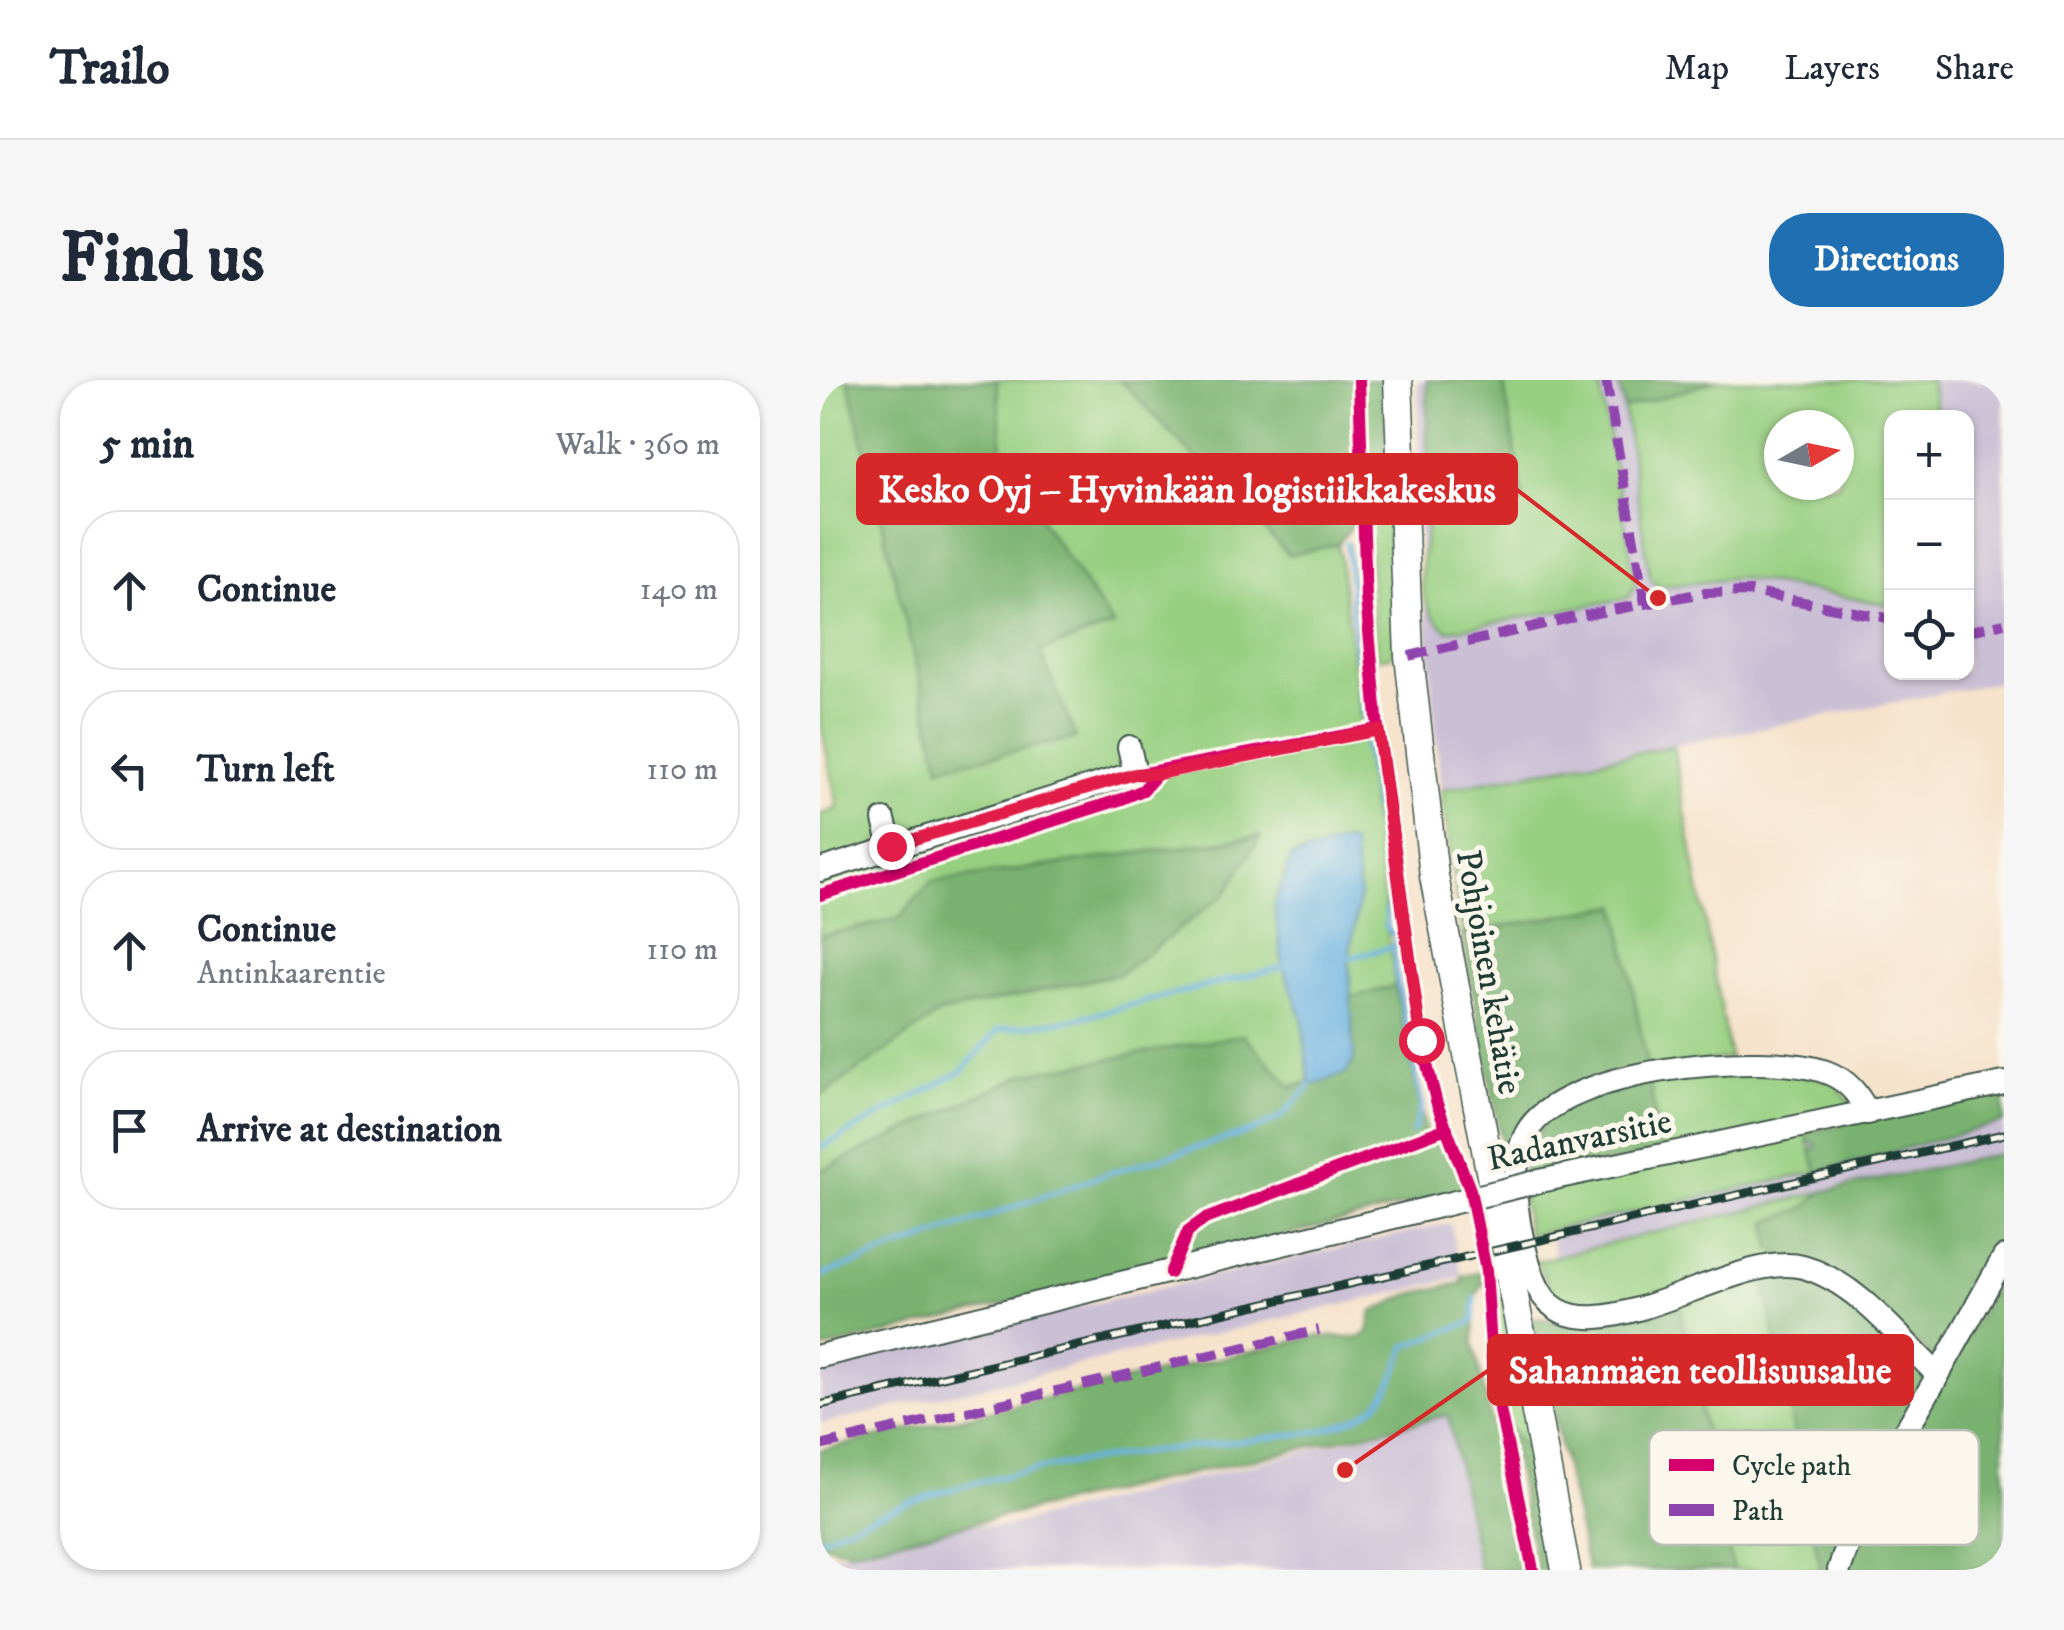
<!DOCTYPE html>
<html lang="en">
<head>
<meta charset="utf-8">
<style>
  body { margin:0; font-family:"IM FELL DW Pica",serif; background:#f6f6f7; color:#1f2937 }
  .controls { position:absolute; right:30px; top:30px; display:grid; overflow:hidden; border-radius:20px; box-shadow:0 2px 8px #0004 }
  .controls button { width:90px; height:90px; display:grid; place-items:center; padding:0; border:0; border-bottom:2px solid #e0e1e3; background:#fff; color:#1f2937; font:50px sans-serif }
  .compass { position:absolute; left:944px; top:30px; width:90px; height:90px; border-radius:50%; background:#fff; box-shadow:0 2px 8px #0004; rotate:81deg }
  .stop { position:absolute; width:30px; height:30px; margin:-22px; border:8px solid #e11d48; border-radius:50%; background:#fff }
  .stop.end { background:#e11d48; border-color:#fff; box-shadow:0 2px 10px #0008 }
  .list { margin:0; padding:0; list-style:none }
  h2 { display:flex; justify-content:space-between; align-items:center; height:130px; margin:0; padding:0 40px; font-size:42px }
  h2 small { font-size:32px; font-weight:400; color:#747a83 }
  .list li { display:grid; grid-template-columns:65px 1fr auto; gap:30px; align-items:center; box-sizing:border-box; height:160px; margin:0 20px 20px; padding:0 20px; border:2px solid #e0e1e3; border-radius:40px }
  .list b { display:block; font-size:38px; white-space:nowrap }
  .list p { margin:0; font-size:32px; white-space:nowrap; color:#747a83 }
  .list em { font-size:32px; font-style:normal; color:#747a83 }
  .icon { flex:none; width:55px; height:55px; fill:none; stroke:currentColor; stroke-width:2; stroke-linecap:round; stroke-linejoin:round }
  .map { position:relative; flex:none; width:1184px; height:1190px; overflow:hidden; border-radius:40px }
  header { display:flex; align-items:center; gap:60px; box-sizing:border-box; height:140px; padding:0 50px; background:#fff; border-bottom:2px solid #e0e1e3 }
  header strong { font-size:48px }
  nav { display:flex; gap:55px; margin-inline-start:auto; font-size:35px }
  .intro { display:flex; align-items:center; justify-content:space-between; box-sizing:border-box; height:240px; padding:0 60px }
  h1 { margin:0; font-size:70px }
  .button { padding:25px 45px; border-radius:40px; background:#1f6fb2; color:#fff; font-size:35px; font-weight:700 }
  main { display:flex; gap:60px; padding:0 60px }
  aside { flex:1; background:#fff; border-radius:40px; box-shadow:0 2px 8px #0004 }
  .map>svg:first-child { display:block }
  .industrial { fill:#cbbfd5; fill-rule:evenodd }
  .green { fill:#97cf81; stroke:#5b865a; stroke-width:2.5; fill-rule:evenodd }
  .forest { fill:#79b26f; stroke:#4c7852; stroke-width:2.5 }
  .water { fill:#68b1e0; stroke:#44778a; stroke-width:2.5 }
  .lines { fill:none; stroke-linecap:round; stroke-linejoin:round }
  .stream { stroke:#68b1e0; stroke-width:5 }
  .minor-casing { stroke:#3f564b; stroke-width:26 }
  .major-casing { stroke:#3f564b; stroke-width:31 }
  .minor { stroke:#fff; stroke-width:22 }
  .major { stroke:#fff; stroke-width:28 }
  .rail-casing { stroke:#1f3d34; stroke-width:9 }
  .rail { stroke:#fbf7ec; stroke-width:5; stroke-dasharray:15; stroke-linecap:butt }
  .minor-bridge-casing { stroke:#3f564b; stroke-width:26; stroke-linecap:butt }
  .minor-bridge { stroke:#fff; stroke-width:22 }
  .quiet { stroke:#8e44ad; stroke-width:10; stroke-dasharray:20 10; stroke-linecap:butt }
  .cycleway-casing { stroke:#fbf7ec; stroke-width:19 }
  .cycleway { stroke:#d6006c; stroke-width:12 }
  .route { stroke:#e11d48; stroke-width:12 }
  .labels { text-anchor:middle; stroke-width:10; stroke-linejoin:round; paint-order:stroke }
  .street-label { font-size:35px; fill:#1f3d34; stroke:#fbf7ec }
  .key { fill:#fbf7ec; stroke:#b9bfb5; stroke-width:2.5 }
  .key-label { font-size:28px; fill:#1f3d34 }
  .leader { fill:none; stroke:#d62828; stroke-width:4 }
  .callout-dot { fill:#d62828; stroke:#fbf7ec; stroke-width:4 }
  .callout { fill:#d62828; stroke:#d62828; stroke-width:4 }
  .callout-label { font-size:38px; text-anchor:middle; font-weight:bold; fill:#fff }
</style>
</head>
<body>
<header>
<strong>Trailo</strong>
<nav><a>Map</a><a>Layers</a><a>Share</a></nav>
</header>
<div class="intro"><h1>Find us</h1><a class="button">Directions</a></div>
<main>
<aside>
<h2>5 min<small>Walk · 360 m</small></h2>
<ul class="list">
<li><svg class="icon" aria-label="ahead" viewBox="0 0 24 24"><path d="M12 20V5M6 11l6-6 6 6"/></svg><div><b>Continue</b></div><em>140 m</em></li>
<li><svg class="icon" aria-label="left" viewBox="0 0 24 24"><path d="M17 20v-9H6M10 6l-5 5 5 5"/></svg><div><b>Turn left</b></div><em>110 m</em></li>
<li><svg class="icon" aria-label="ahead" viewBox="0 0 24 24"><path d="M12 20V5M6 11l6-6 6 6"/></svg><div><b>Continue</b><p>Antinkaarentie</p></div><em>110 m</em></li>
<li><svg class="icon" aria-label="arrive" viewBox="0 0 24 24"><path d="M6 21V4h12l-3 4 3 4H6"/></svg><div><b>Arrive at destination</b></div></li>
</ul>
</aside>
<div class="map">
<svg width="1184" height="1190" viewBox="0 0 1184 1190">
  <rect width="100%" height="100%" fill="#fbf7ec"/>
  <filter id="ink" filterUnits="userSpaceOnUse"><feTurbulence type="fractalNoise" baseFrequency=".01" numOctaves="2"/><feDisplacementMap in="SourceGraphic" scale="20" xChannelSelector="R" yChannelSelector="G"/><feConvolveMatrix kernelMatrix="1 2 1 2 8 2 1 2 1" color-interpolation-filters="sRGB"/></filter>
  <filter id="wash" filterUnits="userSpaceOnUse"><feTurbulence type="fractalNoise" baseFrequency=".0048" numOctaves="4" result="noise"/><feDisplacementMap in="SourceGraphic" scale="40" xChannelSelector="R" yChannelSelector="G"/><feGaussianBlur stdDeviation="2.25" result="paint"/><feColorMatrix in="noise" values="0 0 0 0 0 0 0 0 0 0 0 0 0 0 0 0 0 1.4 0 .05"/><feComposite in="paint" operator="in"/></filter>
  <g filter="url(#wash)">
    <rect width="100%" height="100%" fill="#f6e3cc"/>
    <g class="industrial">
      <path d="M 598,0 L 1184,0 L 1184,301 L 621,410 L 598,144 ZM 1072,38 L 1146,38 L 1146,292 L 1072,292 ZM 959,45 L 1019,45 L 1019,105 L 959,105 Z"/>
      <polygon points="1184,717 1184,773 735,877 723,822"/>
      <polygon points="630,843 642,897 0,1044 0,985"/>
      <polygon points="628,1035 659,1190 0,1190 0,1178 149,1144 184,1147"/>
    </g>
    <g class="green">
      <polygon points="0,0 28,0 120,386 255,357 220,271 293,245 183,85 177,0 300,0 469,175 518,164 575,606 521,621 500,699 472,707 205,694 0,791 0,716 120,633 301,593 439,456 111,502 79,539 0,556 0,435 18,428 0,341"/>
      <path d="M 683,0 L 779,0 L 816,205 L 808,218 L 628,251 C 592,223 601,185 607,143 L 704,122 Z"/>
      <path d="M 898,0 L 1111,0 L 1117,37 L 1072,38 L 1071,225 L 920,198 L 838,207 L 830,198 L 804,29 ZM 959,45 L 1019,45 L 1019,105 L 959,105 Z"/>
      <polygon points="567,101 575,272 570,277 556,278 546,129"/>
      <polygon points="853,366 910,678 828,690 797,525 642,554 621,410"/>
      <polygon points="945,687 1013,701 1034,727 841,774 829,699"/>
      <polygon points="986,752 997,792 708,855 702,814"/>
      <polygon points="1002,812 985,828 948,842 962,879 780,929 738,923 716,881"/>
      <polygon points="678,889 714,1078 688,1048 677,987 670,891"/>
      <polygon points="942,889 1001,1190 913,1190 858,919"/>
    </g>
    <g class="forest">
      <polygon points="28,0 177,0 183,85 293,246 220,271 256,358 120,387"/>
      <polygon points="300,0 566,0 567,101 518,164 469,175"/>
      <polygon points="607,0 683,0 704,122 607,143"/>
      <polygon points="798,0 898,0 804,29"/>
      <polygon points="441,456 406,513 301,593 120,633 0,716 0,556 79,539 111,502"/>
      <polygon points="797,525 828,690 728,719 687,792 642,554"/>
      <polygon points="575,606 608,762 629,769 645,811 0,970 0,791 205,694 423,655 472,707 500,699 521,620"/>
      <polygon points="829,698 841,774 700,799 726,734"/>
      <polygon points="1184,709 1184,742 997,792 991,770 997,768 996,763 989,764 986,752"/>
      <polygon points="1184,773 1184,862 1115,979 1044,920 951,869 948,842 985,828 1002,812"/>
      <polygon points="961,888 1026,916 1103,992 1105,1004 1014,1190 1001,1190 942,889"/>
      <polygon points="1184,890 1184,1190 1028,1190 1031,1167"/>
      <polygon points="661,892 663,904 655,918 654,966 705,1190 659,1190 628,1035 30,1171 0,1164 0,1070 498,956 540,958 548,952 552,932 591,914 643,903 642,897"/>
      <polygon points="858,919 913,1190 768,1190 712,938 748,942"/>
      <polygon points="688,1048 714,1078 734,1190 717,1190"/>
    </g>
    <polygon class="water" points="525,462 533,464 540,514 529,578 534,680 526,693 490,706 482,637 463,587 454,524 471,477"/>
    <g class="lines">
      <g class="stream">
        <polyline points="527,163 537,279"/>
        <polyline points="540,303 544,337"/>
        <polyline points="545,365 569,515 566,547 577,558 575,565"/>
        <polyline points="529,578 575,566 575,587 602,725 593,752"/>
        <polyline points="0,768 142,691 178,650 255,639 463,587"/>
        <polyline points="0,896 289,793 436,750 461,737 490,706"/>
        <path d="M 0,1160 C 151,1081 334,1074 501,1051 C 562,1030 564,1025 586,966 L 654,941 L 655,918"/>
      </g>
    </g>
  </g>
  <g filter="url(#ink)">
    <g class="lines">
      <defs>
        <g id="minor">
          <polyline points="64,440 71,466"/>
          <polyline points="0,490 315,393 309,367"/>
          <polyline points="720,801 1184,703"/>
          <polyline points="0,976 623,825"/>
          <polyline points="1118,995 1184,877"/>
          <path d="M 1019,1190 L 1040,1130 L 1118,995 C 1079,958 1037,902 983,887 C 911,867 752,1000 714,899 C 699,858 685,792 707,752 C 743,688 943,670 1006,692 C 1028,700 1038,714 1048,733"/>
        </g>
        <polyline id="major" points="578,0 589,276 614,496 746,1190"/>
      </defs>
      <use href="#minor" class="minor-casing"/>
      <use href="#major" class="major-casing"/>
      <use href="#minor" class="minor"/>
      <use href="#major" class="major"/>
      <defs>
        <polyline id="rail" points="0,1025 1184,754"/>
      </defs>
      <use href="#rail" class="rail-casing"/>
      <use href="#rail" class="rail"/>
      <defs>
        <polyline id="minor-bridge" points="623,825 720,801"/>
      </defs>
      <use href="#minor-bridge" class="minor-bridge-casing"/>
      <use href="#minor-bridge" class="minor-bridge"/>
      <g class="quiet">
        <polyline points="786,0 825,224"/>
        <polyline points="1146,252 1184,243"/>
        <polyline points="589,276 750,238 883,213 931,212 1072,239"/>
        <polyline points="0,1066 499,950"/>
      </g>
      <defs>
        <g id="cycleway">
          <polyline points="539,0 546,218 558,349 601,661 617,724 650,810 666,891 673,996 713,1190"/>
          <polyline points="320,394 558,349"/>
          <polyline points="0,515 302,419 323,410 337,394"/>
          <polyline points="350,893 368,851 385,839 627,748"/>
        </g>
      </defs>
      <use href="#cycleway" class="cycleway-casing"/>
      <use href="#cycleway" class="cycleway"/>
    </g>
  </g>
  <g class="lines" filter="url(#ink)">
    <polyline class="route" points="71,466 315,394 338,394 558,350 601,660"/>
  </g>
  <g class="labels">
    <g class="street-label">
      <text transform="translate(670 592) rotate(80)" y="12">Pohjoinen kehätie</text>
      <text transform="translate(759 759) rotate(-12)" y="12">Radanvarsitie</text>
    </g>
  </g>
  <rect x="829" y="1050" width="330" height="115" rx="15" class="key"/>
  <rect x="849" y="1079" width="45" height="12" fill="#d6006c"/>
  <rect x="849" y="1124" width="45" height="12" fill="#8e44ad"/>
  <g class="key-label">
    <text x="912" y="1095">Cycle path</text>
    <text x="912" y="1140">Path</text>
  </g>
  <path class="leader" d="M838 218L696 109M525 1090L669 990"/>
  <g class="callout-dot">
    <circle cx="838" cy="218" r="10"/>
    <circle cx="525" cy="1090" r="10"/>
  </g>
  <g class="callout">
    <rect x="38" y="75" width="658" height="68" rx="10"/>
    <rect x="669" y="956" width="423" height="68" rx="10"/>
  </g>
  <g class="callout-label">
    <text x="367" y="122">Kesko Oyj – Hyvinkään logistiikkakeskus</text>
    <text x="880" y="1003">Sahanmäen teollisuusalue</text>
  </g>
</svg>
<div class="controls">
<button>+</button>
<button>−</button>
<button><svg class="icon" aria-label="locate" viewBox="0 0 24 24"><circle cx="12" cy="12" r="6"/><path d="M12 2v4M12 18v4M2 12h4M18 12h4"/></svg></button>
</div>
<svg class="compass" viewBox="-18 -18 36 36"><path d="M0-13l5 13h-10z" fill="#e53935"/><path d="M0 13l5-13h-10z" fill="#747a83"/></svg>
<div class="stop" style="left:601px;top:660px"></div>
<div class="stop end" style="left:71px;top:466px"></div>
</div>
</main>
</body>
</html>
